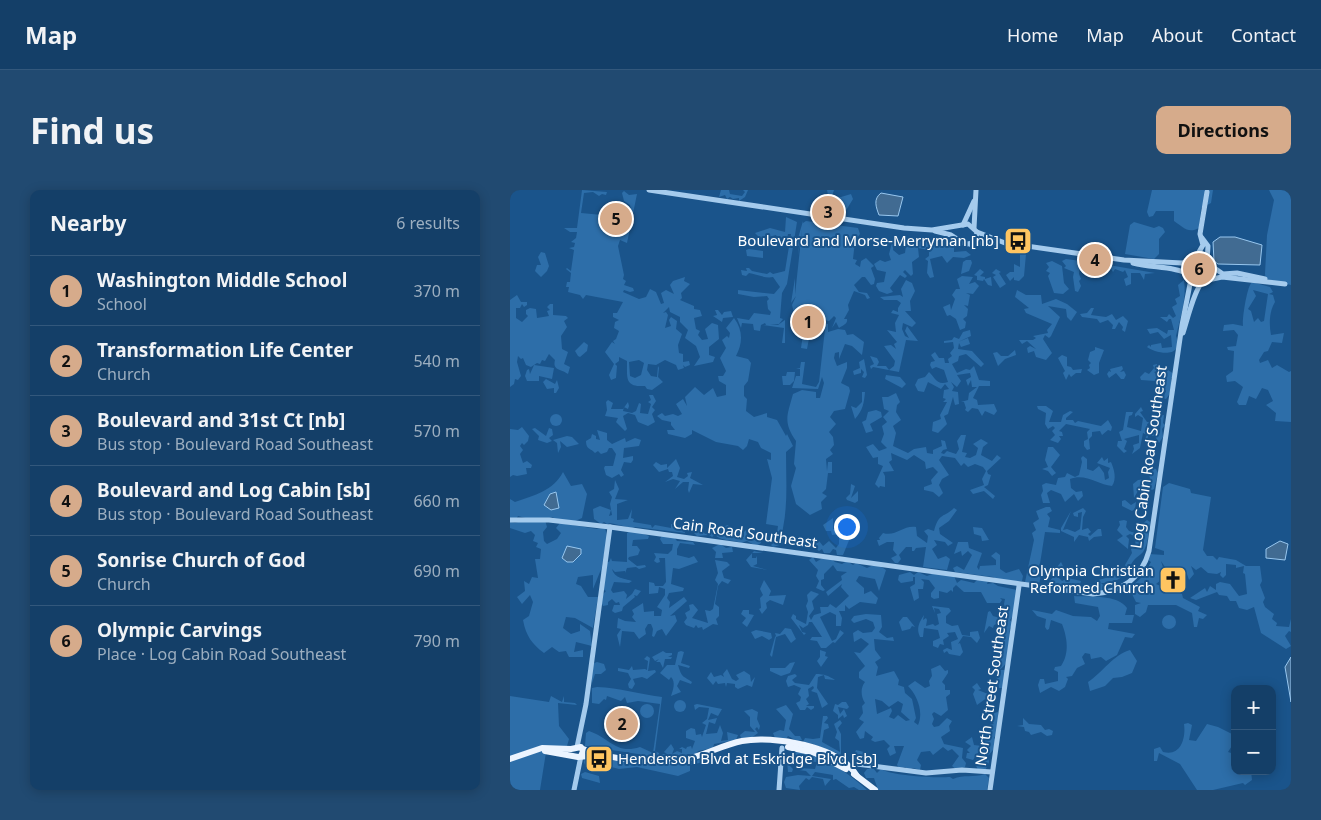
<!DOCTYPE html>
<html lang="en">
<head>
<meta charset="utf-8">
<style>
  body { margin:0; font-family:"Noto Sans",sans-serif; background:#214a71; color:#f1f3f6 }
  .controls { position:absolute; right:15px; bottom:15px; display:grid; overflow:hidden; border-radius:10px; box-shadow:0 2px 12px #0003 }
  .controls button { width:45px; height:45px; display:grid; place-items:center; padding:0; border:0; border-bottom:1px solid #33587c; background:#143f68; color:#f1f3f6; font:25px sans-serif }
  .you { position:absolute; left:336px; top:336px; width:18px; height:18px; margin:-12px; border:4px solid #fff; border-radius:50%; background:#1a73e8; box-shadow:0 0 0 8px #1a73e833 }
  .badge { display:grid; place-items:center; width:32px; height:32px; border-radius:50%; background:#d6ab8b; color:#111; font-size:16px; font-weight:700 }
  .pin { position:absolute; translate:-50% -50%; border:2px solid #fff; box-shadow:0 1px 5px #0006 }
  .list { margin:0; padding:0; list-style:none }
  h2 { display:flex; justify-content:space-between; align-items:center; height:65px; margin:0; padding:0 20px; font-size:21px }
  h2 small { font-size:16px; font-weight:400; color:#9dafc0 }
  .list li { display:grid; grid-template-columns:32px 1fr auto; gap:15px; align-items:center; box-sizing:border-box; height:70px; padding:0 20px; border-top:1px solid #33587c }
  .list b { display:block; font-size:19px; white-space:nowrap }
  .list p { margin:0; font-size:16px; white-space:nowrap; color:#9dafc0 }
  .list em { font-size:16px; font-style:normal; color:#9dafc0 }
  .map { position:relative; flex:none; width:781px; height:600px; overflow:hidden; border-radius:10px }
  header { display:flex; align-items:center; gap:30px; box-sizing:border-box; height:70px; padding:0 25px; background:#143f68; border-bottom:1px solid #33587c }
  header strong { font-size:24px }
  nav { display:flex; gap:28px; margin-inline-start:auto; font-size:18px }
  .intro { display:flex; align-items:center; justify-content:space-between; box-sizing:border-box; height:120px; padding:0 30px }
  h1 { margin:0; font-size:35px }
  .button { padding:12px 22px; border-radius:10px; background:#d6ab8b; color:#111; font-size:18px; font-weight:700 }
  main { display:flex; gap:30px; padding:0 30px }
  aside { flex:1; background:#143f68; border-radius:10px; box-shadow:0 2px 12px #0003 }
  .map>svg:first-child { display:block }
  .green { fill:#2d6ea9; fill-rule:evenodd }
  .water { fill:#416b92; stroke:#98c7ef }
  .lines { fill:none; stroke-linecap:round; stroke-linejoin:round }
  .minor { stroke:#a5cbed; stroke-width:5 }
  .major { stroke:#ebf4ff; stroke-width:6 }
  .labels { text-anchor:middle; stroke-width:4; stroke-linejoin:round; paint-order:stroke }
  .poi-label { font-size:15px; fill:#fff; stroke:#1a548b; text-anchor:end }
  .street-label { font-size:15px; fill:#fff; stroke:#1a548b }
</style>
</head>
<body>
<header>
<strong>Map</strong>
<nav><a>Home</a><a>Map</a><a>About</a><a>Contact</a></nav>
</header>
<div class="intro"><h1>Find us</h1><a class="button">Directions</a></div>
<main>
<aside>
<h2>Nearby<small>6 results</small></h2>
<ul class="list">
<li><span class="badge">1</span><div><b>Washington Middle School</b><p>School</p></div><em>370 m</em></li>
<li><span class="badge">2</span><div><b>Transformation Life Center</b><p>Church</p></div><em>540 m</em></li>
<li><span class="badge">3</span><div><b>Boulevard and 31st Ct [nb]</b><p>Bus stop · Boulevard Road Southeast</p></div><em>570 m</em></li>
<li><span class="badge">4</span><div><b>Boulevard and Log Cabin [sb]</b><p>Bus stop · Boulevard Road Southeast</p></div><em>660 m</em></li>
<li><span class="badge">5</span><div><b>Sonrise Church of God</b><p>Church</p></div><em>690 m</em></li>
<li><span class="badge">6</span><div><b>Olympic Carvings</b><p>Place · Log Cabin Road Southeast</p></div><em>790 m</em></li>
</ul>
</aside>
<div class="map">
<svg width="781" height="600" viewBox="0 0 781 600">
  <rect width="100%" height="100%" fill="#1a548b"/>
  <g class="green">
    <path d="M 72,0 L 97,2 L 96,5 L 92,4 L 89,6 L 83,2 L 74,3 L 71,23 L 92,25 C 97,36 99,41 112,43 C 117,38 122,22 120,15 L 114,11 L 112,3 L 114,1 L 119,5 L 127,4 L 117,53 L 110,50 L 108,56 L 114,85 L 113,89 L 116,91 L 114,95 L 123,98 L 124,101 L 120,102 L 114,100 L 113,102 L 129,109 L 136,107 L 140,99 L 146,102 L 151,114 L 154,113 L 151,103 L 156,100 L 164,104 L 160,95 L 163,91 L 175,87 L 174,91 L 180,94 L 171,103 L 172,108 L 170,110 L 184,116 L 184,119 L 190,120 L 192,126 L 184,128 L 186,139 L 190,141 L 188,145 L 192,150 L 198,149 L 195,139 L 202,133 L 208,135 L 209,149 L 199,157 L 199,165 L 205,167 L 203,172 L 184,176 L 190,167 L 186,156 L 175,148 L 178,140 L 170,132 L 170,127 L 160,122 L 159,117 L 153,123 L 156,122 L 158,125 L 155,138 L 161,136 L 159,130 L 161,127 L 167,131 L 166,139 L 172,144 L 168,155 L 169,163 L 173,164 L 173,172 L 179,171 L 180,175 L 175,177 L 173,175 L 174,178 L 168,180 L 166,175 L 155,170 L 146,175 L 138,174 L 137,180 L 141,186 L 147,187 L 148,176 L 149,178 L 148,187 L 153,192 L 142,200 L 137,199 L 135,196 C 115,197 117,189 117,171 L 109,167 L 109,171 L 105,174 L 107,176 L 106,188 L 101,190 L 99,185 L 104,174 L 95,162 L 102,152 L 105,154 L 103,151 L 106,149 L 109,141 L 104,138 L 105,132 L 109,130 L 103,127 L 103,123 L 107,123 L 113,112 L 76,105 L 73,109 L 70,105 L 58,102 L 59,97 L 56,97 L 57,92 L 60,92 L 61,83 L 56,79 L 57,78 L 61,81 L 64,60 L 59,58 L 64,57 L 65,53 L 61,52 L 66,48 L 67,42 L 60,42 L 54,38 L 67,38 ZM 129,170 L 134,173 L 131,185 L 125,188 L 120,186 L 119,172 Z"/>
    <polygon points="211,0 219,0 220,4 232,6 235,2 233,0 238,0 235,7 229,11 229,8 223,9 220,7 217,9 215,5 209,7"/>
    <polygon points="317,0 324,0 322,6 331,7 341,4 343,9 335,22 312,21 313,13 318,5"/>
    <path d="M 642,0 L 703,0 L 701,13 L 691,18 L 689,38 C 678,44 673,37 664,31 L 664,21 L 646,21 L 643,26 L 639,27 L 637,22 Z"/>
    <polygon points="759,0 781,0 781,95 756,89 755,84 757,45 764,10"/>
    <path d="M 276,27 L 287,32 L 277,94 L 272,103 L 270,128 L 273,129 L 269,134 L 260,135 L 268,135 L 275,130 L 275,153 L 272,153 L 274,138 L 253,135 L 256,135 L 255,133 L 251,135 L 250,141 L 244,140 L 243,134 L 232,133 L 231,138 L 227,128 L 239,130 L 244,123 L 260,125 L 261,122 L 258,119 L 257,111 L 259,109 L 257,106 L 244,107 L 228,104 L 228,100 L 264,104 L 270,97 L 263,87 C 256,89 246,84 239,83 L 236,86 L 232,85 L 231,80 L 237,81 L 236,78 L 239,78 L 242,81 L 257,84 L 260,82 L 263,84 L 275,81 L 281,44 L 278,44 L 277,49 L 273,50 L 272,47 L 269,50 L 266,45 L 251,49 L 245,43 L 260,38 L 275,42 Z"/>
    <path d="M 293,31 L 293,33 L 296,31 L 348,38 L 350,44 L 345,51 L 343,69 L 347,70 L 345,74 L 350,77 L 351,71 L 356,68 L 364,76 L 361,78 L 365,89 L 364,94 L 361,95 L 355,87 L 352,87 L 344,95 L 349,102 L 357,103 L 360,108 L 357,109 L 355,105 L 344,101 L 338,115 L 339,120 L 334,129 L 337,129 C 338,134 333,135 329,138 L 326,132 L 322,138 L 326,128 L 324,126 L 319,131 L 284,123 L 282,115 L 286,106 L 281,113 L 285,88 L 285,105 L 292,40 L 288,66 L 289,56 L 286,55 Z"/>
    <polygon points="624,32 644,38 649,36 653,38 655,42 649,49 649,64 644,69 615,64 620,35"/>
    <path d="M 384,45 L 385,45 L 383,60 L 389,65 L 395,63 L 397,48 C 412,45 430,49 444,56 L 444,62 L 456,61 L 461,65 L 454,68 L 443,67 L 437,73 L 432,66 L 420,69 L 424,87 L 420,88 L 417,83 L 418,71 L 415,69 L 419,66 L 419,60 L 408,58 L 409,67 L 402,72 L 403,84 L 401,86 L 395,80 L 393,82 L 397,86 L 395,88 L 390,85 L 380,98 L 383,102 L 377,104 L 369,101 L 366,96 L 367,93 L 374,92 L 376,82 L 367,80 L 364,74 L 370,70 L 375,72 L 381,70 L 379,64 Z"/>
    <polygon points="239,59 253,61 253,68 237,66 236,60"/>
    <polygon points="31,62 35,63 39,76 37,81 31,87 25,81 27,75 31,75 28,67"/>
    <polygon points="510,62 516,64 514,86 509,91 504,90 504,87 500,91 496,85 500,82 504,82 504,74 510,77"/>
    <polygon points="556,69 585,73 576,77 570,76 569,84 571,89 569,91 571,96 568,102 565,101 563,87 564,82 554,78 556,76 552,71"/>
    <polygon points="456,70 461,70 462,73 459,81 451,84 453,72"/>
    <polygon points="542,71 552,76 554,93 559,99 553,104 544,103 538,86 540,83 536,81 539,77 536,73"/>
    <circle cx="690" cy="79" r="7"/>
    <polygon points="587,73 645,83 635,84 634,90 630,83 621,83 621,94 616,96 614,89 618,87 615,80 613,82 605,79 603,82 600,77 592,79 586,77"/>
    <polygon points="470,79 474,82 470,86 475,87 475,89 481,87 482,96 478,95 474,89 473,91 467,90 467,86 464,85"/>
    <polygon points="486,79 491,82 489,83 496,94 490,98 483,87 486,85 482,83"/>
    <polygon points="452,86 463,87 459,94 465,92 469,96 463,104 456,103 460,105 458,116 454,115 458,119 457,126 453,129 456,132 455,138 450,140 446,129 440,125 437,126 433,117 440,114 441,120 445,109 442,105 446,99 450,99 447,89"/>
    <polygon points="396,90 402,93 405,101 400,111 401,121 395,121 406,133 402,137 393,133 392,139 395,146 399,148 395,141 397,136 408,151 396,150 389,182 363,177 361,179 360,176 364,174 360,166 367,168 369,172 367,176 376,176 379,180 384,176 385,171 374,156 381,155 386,159 384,154 387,152 377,140 386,142 385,133 389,125 381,123 383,120 388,122 388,118 391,113 387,110 374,110 370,107 390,105 393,107 391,99"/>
    <path d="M 674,90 C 677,108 670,129 666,146 C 675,170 644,163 637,157 L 639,155 L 641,157 L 641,155 L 651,153 L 652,158 L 662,157 L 661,145 L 654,149 L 648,142 L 640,144 L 637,139 L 647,138 L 657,144 L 658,140 L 664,140 L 661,129 L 659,129 L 657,132 L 650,127 L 657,127 L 659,124 L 663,128 L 666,126 L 662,117 L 667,114 L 665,109 L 670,106 L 668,95 Z"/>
    <path d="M 742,92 L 760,97 L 763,102 L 759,104 L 763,105 L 765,112 C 759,122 759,134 761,145 L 774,143 L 772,153 L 762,152 L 758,161 L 754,162 L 749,170 L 750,173 L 758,170 L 762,178 L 767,175 L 779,182 L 781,181 L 781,232 L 765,231 L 766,223 L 756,215 L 763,211 L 758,200 L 752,198 L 746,209 L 739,206 L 736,215 L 729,215 L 727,212 L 733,197 L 725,191 L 717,192 L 716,186 L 723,181 L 724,161 L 718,160 L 717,157 L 726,156 L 728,145 L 724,140 L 713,141 L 714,135 L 723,134 L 733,136 C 732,129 737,96 742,92 ZM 743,100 L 758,104 L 754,131 L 751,132 L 748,128 L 744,132 L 741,121 L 738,119 L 746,106 Z"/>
    <polygon points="507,100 516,105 531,105 532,114 546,109 557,114 567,122 561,131 557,127 556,119 538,116 550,127 541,146 539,148 535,145 533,149 542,163 536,170 526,167 524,161 518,163 517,158 520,156 526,159 517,151 512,154 509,150 523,150 526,148 523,146 538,143 537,140 542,134 516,123 514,119 519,118 505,107"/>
    <path d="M 7,105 L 11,112 L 17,112 L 17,115 L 14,117 L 12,114 L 10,118 L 6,118 L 6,128 L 12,132 L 18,126 L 16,124 L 16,120 L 20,118 L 26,119 L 27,128 L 39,126 L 37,121 L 40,120 L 37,117 L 40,114 L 43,114 L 43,125 L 56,126 L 58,128 L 54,131 L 57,137 L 51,146 L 52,159 L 58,162 L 54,174 L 60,177 L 58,184 C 52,179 42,181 45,170 L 39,164 L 35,171 L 32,170 L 30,174 L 27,173 L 21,177 L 16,175 L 13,168 L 11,169 L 8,166 L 7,172 L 11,186 L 8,190 L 5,189 L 4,194 L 0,197 L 0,110 Z"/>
    <polygon points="581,118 584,118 581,125 596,127 602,124 606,130 613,126 618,131 615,142 612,140 613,137 609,132 605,139 602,139 603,135 598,130 590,133 587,129 572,127 570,124 577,123"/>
    <polygon points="205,120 208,120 212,125 214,122 221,121 223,127 213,128 212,132 203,126 207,125"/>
    <path d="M 224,128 C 233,140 233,153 226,166 L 238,169 L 241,173 L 238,191 L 234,196 L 234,206 L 237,209 L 236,221 L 244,227 L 257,223 L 257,227 L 267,230 L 276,246 L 277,244 L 283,256 L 276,262 C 276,288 278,313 273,338 C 272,344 274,349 273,354 L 263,357 L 261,355 L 266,350 L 268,336 L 256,334 L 262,288 L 257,269 L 261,270 L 261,263 L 251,258 L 248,252 L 239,249 L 237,256 L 233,260 L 228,256 L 206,252 L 182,240 L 182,244 L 175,248 L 158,244 L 157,240 L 165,240 L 161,235 L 161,232 L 152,230 L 147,226 L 152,223 L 155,226 L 163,224 L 168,226 L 172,224 L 166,214 L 173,209 L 177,216 L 175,207 L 185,197 L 194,205 L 203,198 L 207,207 L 216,205 L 216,195 L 209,191 L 208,186 L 213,186 L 216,181 L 210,168 L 216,158 L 212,150 L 217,146 L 219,148 L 220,143 L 216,138 Z"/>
    <path d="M 295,130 L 307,132 L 307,135 L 308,132 L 318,134 L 318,142 L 328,139 L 335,140 L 337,145 L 343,144 L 354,152 L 352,165 L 342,156 L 335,154 L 329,169 L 329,162 L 325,163 L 324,168 L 327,176 L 337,172 L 337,178 L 331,193 L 339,197 L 340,201 L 335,219 L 324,221 L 320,227 L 326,234 L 319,242 L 323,247 L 324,255 L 320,260 L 323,264 L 316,269 L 317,281 L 318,272 L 322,272 L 322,283 L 318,283 L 316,299 L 312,303 L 317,306 L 311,312 L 312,319 L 300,325 L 286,314 L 281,296 L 286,278 L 284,274 L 286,251 C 273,232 277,226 283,204 L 292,200 L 306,202 L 306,208 L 310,208 L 314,193 L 312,187 L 308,199 L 282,198 L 286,186 L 290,186 L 290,179 L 286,179 L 290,178 L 291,172 L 295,172 L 292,194 L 306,197 L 309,192 L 315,139 L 307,136 L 301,138 L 297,159 L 291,158 Z"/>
    <path d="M 460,140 L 461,146 L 448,152 L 458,148 L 460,154 L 451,157 L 449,153 L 448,159 L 462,161 L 474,174 L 471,177 L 456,164 L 449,166 L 448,171 L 442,174 L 447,183 L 456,179 L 460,180 L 464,176 L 469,190 L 480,191 L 480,196 L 469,196 L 463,208 L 467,210 L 468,215 L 484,214 L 487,221 L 484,225 L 475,221 L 472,226 L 468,219 L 462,218 L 458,222 L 455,220 L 456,218 L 454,212 L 451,212 L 458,210 L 459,203 L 467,197 L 462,197 L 461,190 L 458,196 L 456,190 L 461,187 L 460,183 L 447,185 L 451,191 L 447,197 L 441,192 L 444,197 L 442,201 L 448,202 L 449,214 L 445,215 L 443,207 L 438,224 L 434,226 L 437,234 L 428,243 L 422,241 L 423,232 L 431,229 L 430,225 L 437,212 L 433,212 L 436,209 L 433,208 L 434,200 L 439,199 L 435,194 L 431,199 L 418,192 L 414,202 L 408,201 L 405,195 L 408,189 L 415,187 L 419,182 C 425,187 426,196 438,192 L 434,180 L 426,177 L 422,179 L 420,175 L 421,172 L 425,171 L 421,165 L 425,162 L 429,168 L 434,168 L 435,173 L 439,173 L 438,169 L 442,166 L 440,163 L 444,158 L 443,152 L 434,153 L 434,151 L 442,150 L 444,147 L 449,149 L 453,142 Z"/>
    <polygon points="74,152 78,155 77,161 70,167 68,166 65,161"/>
    <polygon points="585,157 594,160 589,173 589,183 584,185 577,180 580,178 579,175 581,173 578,170 580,162 585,160"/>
    <polygon points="505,160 506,165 495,169 488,176 483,163 487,162 491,166 498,166"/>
    <polygon points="552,165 557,167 557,176 561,177 563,180 572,179 571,183 566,183 561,187 559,184 556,190 553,183 555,181 548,168"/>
    <polygon points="354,169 357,185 355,188 352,187 354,182 351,179 351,183 344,185 343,181 350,178 349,172"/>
    <polygon points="647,174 647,181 644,182 647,185 645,191 631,190 630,187 635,182 639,184 644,178 643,175"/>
    <polygon points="24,175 44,178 42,189 29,186 29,191 17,191 15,186 17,180 19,179 20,184"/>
    <polygon points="612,176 613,179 610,182 614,181 616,185 614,189 611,189 606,183 599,188 597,184 599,181 601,182 600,179"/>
    <polygon points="658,180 664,184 663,188 661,188 661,202 656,209 653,208 656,201 649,194 650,187 657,187 655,184"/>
    <polygon points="277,182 285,182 284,191 280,195 273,195 272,186 276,186"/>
    <polygon points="376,185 390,187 396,194 392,198 375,189"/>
    <polygon points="36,189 45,194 47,190 49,198 46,203 44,203 44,198 37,199 33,192"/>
    <path d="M 352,202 L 355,202 C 354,213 353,220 345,229 L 341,216 L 346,218 L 352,212 Z"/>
    <polygon points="386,203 390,212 387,215 386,222 391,230 383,236 386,243 383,256 398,263 404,259 416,257 417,263 423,264 423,260 432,256 431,250 435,251 437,259 433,260 431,263 434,264 437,261 446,264 449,259 447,251 451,245 456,245 452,262 457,263 455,267 460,268 466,265 468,258 463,254 471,249 478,253 473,257 471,265 482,271 487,265 491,268 477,281 478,284 481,285 478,295 474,297 485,306 483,309 474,301 463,304 460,300 474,295 472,289 476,281 473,277 465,274 458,277 454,273 451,276 445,268 432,266 429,270 439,285 432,289 429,295 433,303 429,307 423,302 414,300 414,297 422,294 421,290 428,282 423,277 416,279 415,272 404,265 397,270 381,263 382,270 379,272 384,281 373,282 375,286 375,297 370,296 369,298 365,294 373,276 368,274 368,267 363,268 356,257 363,254 369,261 377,258 371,252 374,244 372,236 377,232 373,227 379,221 374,219 372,207 378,207"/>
    <polygon points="139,205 143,205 146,211 142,217 145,220 142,224 145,232 138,236 128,232 125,225 118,223 113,226 117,239 115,241 106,232 108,228 95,226 97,220 96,212 98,210 103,213 101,219 113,219 118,212 119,216 118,219 114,217 113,221 122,223 126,221 129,213 131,214 130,223 138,224 141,214 138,212 141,210"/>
    <polygon points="527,216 536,216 543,221 539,232 551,232 553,225 560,221 563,222 556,228 556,230 563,230 565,233 568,231 591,236 598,230 602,237 601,241 598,240 592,245 590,241 582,242 582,246 579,249 580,259 577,260 574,256 574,251 578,249 577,242 580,239 556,234 549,241 552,242 553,246 549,246 551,249 548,253 540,250 545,245 542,241 545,238 543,236 538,239 535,234 536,223 528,219"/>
    <polygon points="631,217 633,221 630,222 637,232 641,232 637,234 638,240 650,243 651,229 647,226 654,225 653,233 655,235 652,239 653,247 649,253 645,246 638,246 637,252 635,249 637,245 633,243 630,258 622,264 624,259 623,255 629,253 629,245 614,249 617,251 614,259 617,261 614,263 607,256 608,251 612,251 609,242 613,240 616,222 623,222 622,225 619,226 617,237 631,241 633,228 628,225 625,227 625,224"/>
    <polygon points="366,220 371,222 372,227 360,234 363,241 356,243 352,232 356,230 358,222"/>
    <circle cx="46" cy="230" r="6"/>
    <polygon points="12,237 19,246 18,251 14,255 12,253 10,256 13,260 10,264 13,273 17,271 22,275 21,278 16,278 17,284 7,286 3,285 0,287 0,239 8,240"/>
    <polygon points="25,238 36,246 39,238 42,239 43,245 39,248 42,251 37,253 28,250 29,246 22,239"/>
    <path d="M 87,240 L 97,243 L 97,250 L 102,254 L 115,248 L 116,252 L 125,248 L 131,250 L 129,256 L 114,258 L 113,268 L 123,266 L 123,270 L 121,273 L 114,272 L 111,280 L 114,285 L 111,287 L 109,284 L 102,288 L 96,285 L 94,278 L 95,276 L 103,276 L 106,264 L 102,258 L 99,258 L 97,262 L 91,264 L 88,261 L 85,263 C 81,258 76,260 76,251 L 81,248 L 82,244 L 86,246 L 86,249 L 90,250 Z"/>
    <polygon points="57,246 62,247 69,254 57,257 50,251 51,257 48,263 47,253 43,250"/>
    <polygon points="538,257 543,257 550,265 541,277 546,283 542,286 538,281 532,279 538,277 535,270"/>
    <path d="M 573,266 L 577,269 L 577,279 L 583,281 L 589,276 L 594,283 L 595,290 L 599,288 L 598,282 L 600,278 L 587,273 L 592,267 L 594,271 L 598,268 L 598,273 L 601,272 C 604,279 607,289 602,296 C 588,295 576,283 560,289 L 561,298 L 566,302 L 572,301 L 573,306 L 568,311 L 564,304 L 555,312 L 551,304 L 541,300 L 537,303 L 540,313 L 533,313 L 531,305 L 533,301 L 532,295 L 536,293 L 546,295 L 548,288 L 555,287 L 557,283 L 565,287 L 569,285 L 572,272 L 571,268 Z"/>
    <polygon points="166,269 170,278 167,287 174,289 178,286 177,283 182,282 180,288 193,295 183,294 179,303 178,300 179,292 173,292 165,299 170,291 163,289 155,292 163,286 162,282 159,282 158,279 149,282 143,275 146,272 151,275 157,274 157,278"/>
    <polygon points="642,278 646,279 648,283 644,299 642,300 637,297 629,299 624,308 623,294 628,290 636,289 638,292 640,288 638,282"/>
    <path d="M 53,282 L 61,296 L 72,294 L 77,304 L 72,328 L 63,332 L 45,332 L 43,327 L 35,330 L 37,337 L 33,342 L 34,351 L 37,354 L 47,349 L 51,343 L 46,338 L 50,333 L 87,339 L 95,337 L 97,347 L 92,376 L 95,372 L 99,372 L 101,368 L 102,371 L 117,372 L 117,343 L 122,340 L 139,346 L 138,349 L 123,350 L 122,356 L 127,356 L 130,360 L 128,365 L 119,367 L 118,369 L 127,376 L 135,375 L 136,377 L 129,379 L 126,377 L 117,378 L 115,383 L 115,381 L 105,382 L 102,379 C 105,389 114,388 122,391 L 119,393 L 104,392 L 101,400 L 103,403 L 114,401 L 117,405 L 116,409 L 122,404 L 125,399 L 131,401 L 127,406 L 124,405 L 125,407 L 113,417 L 112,421 L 105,423 L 102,421 L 104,415 L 110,415 L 109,412 L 106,413 L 102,409 L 98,412 L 98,415 L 93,416 L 89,408 L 96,401 L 92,399 L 95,386 L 91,383 L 92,377 L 83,399 L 83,385 L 68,387 L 66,394 L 71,396 L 78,407 L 88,407 L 83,438 L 65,428 L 56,427 L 53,438 L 61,444 L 70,441 L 70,434 L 80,441 L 82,456 L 66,452 L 64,462 L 73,460 L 73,467 L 59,467 L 56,461 L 49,462 L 42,457 L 34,463 C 22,454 16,446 13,430 L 19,426 L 23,412 L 20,405 L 12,414 L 7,407 L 15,401 L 14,391 L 19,394 L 22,387 L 28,388 L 25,369 L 30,369 L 31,359 L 26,357 L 28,353 L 23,351 L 25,345 L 21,341 L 15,343 L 0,338 L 0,332 L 5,333 L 19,329 L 8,326 L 5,331 L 0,329 L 0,309 L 5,312 C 25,305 43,301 53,282 Z"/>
    <polygon points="105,290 109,299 105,309 118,310 107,314 107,330 118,329 122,319 121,328 124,329 123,332 141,335 142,338 145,335 161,338 161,334 164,334 164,339 174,339 175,343 125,337 122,338 100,333 97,334 94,332 91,334 84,329 83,319 90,316 101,320 99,326 102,325 100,314 102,307 99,302 104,299"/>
    <polygon points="659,293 680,299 681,303 701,307 693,360 697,366 703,366 707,370 709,367 726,370 736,376 750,376 752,391 750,395 755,408 753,412 755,417 764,424 762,429 767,433 766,436 779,437 781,429 781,442 779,441 775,446 781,456 776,459 751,443 744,417 737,420 729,418 726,411 720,411 717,406 709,405 707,402 686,410 680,408 695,398 697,402 700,396 706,400 706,394 710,392 720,394 729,406 737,404 735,384 733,383 734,376 726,378 726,375 716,374 716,385 713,388 710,385 711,382 707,384 698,383 691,377 686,380 681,376 684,384 679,390 675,378 660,377 657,380 651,371 654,381 650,384 651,390 646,394 655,398 649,392 662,394 663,401 672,404 673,408 690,417 688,421 697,425 693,429 689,428 687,437 684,437 682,423 666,415 638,415 636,422 630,427 625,424 625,415 631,413 626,412 620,400 621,397 632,387 629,383 631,380 636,381 641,372 637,369 639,364 654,365 654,361 645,358 653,297"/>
    <polygon points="341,294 345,296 341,308 348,301 348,311 345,313 337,310 336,308 340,304"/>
    <polygon points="615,310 621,315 626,312 625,319 622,321 612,316 612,311"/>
    <polygon points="536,317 540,317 542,321 537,324 540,328 538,337 550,340 550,343 535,342 529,380 532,381 529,394 523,395 515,392 524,350 522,343 526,340 523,333 529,329 526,321"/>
    <path d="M 444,318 L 447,320 L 439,331 L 429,338 L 430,344 L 443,353 L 438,356 L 435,352 L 424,350 L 427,355 L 422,359 L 428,369 L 436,366 L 440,369 L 437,380 L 413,377 L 416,357 L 406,358 L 404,361 L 402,361 L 402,357 L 396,357 L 389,365 L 391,369 L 388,373 L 385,373 L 381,368 L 387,365 L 383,360 L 384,352 L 377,352 L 369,356 L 367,350 L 370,350 L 369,348 L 373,343 C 386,347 393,335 406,337 L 407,346 L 417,353 L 418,346 L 414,341 L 418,339 L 424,341 C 429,322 434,328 444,318 Z"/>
    <polygon points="573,318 576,321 573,327 572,340 578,338 581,342 578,344 580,346 588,339 591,339 592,346 584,347 579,351 578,347 569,345 564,352 564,347 551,341 551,338 561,321 553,340 557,339 565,342 570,339 572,322 568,323 568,327 564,326 563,323"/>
    <polygon points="323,328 323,339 332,341 336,330 337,339 342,343 333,365 327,365 326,360 323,359 320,363 314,363 312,359 309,361 303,356 309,351 313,356 319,351 326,358 329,354 329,344 322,345 321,341 316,341 313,335"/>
    <path d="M 203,330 L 203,340 L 218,335 L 224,345 L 234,347 L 234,342 L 236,340 L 237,347 L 243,344 L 249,349 L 252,343 L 251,353 L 246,356 L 237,351 L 231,353 C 221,349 213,352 205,345 L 202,347 L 199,345 L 187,346 L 184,343 L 191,339 L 195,344 L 199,343 L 202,339 Z"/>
    <path d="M 614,330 L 617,331 L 616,337 L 619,341 L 628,344 L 631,342 L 632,338 L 629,337 L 637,330 L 640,332 C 639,341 638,355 633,362 C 631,365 626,367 624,370 C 614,384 612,393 591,393 L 593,395 L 592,400 L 582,404 L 575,397 L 577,395 L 586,394 L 585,391 L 606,385 L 604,379 L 611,380 L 616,377 L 615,375 L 622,363 L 621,359 L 625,356 L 626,347 L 620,344 L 616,346 L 619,349 L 618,359 L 607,350 L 613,346 L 607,340 L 610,335 L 609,331 Z"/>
    <polygon points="463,337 472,338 479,350 472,351 471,346 464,344"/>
    <polygon points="152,345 164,347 167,351 183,352 185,355 170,353 167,359 167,365 179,368 184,366 188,372 169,379 163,378 161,394 174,398 173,401 159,403 157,408 160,412 159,418 174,407 177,411 160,426 165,425 167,431 156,446 152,439 147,441 144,447 142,446 143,439 141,434 138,434 135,439 136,444 129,449 124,442 112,441 110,457 107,445 111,439 107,438 108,428 115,431 126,432 122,427 124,424 122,420 133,413 134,422 144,421 144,426 151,426 152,420 147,417 155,405 155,399 149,397 148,403 139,404 139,392 144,393 145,396 153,396 156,392 155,368 149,368 150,372 147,373 144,371 146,367 144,363 158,364 162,360 163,354 153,354 150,349"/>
    <polygon points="448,352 458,352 459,358 472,363 467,377 469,380 470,376 486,375 486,370 481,366 486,362 490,365 490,379 496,383 509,379 513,386 512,391 492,392 483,387 445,382 443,378 447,376 454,380 462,365 458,361 452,366 451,361 444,364"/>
    <polygon points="210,354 216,358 222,357 223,362 212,363 213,368 205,368 206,362 202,358"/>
    <polygon points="244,361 253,363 242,363 242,368 246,368 247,366 247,374 243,376 258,380 241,377 236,370"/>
    <path d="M 303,367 L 306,372 L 311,369 L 321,369 L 325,372 L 332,374 L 337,371 L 343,375 L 346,373 L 357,378 C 364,374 369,375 376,380 L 369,401 L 365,389 L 349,386 L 346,391 L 354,398 L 354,404 L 361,401 L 368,408 L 366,414 L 350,412 L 339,419 L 335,415 L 335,421 L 329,421 L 332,428 L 331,436 L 326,436 L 326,425 L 320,422 L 310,427 L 322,451 L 326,449 L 330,440 L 334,443 L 325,453 L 323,452 L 316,458 L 311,458 L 307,451 L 300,450 L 302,447 L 312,447 L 302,432 L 299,432 L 298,435 L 293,438 L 289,435 L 292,442 L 296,443 L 294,445 L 281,428 L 283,424 L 286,426 L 286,429 L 296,434 L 298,422 L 296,416 L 298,411 L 297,405 L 301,401 L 309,404 L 302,411 L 304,419 L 299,426 L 301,430 L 304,425 L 311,423 L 310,417 L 318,417 L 320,414 L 326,418 L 339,406 L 331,397 L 332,394 L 318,406 L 316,402 L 332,390 L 331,386 L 337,382 L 327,381 L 323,375 L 314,384 L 314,389 L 311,390 L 311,395 L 315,400 L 313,401 L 306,398 L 309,391 L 306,386 L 308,380 L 299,370 Z"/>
    <polygon points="205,370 217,372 220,375 212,381 214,388 221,390 218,394 212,391 208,396 205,414 209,417 209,426 206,429 208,435 203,434 193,440 192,437 188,438 186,435 184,438 176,435 174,432 177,428 175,423 180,420 179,415 183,414 188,420 182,428 198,433 195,420 200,421 203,419 208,394 205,390 208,383"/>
    <polygon points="551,372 555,380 552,384 549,383 548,387 552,391 558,388 571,391 569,399 555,400 553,403 543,399 538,393 544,386 543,382"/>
    <path d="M 400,382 L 404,385 L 408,382 L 417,386 L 427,382 L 429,384 L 444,386 L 447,393 L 451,390 L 464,393 L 469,388 L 478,391 L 477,394 L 483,393 L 488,396 L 507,400 L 505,423 L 500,430 L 504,435 L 500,438 C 498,453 504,471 489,480 L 496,480 L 493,498 L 489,498 L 486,486 L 488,483 L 485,480 L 488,478 L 485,474 L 491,463 L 491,456 L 486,454 L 487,449 L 495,444 L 491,436 L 494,431 L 484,435 L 483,438 L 479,436 L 474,443 L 478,422 L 480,421 L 483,426 L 490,428 L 497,423 L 494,414 L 495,409 L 490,408 L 492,410 L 490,413 L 477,413 L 471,402 L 454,402 L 446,395 L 443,398 L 443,402 L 441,400 L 437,403 L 429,401 L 429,408 L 424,409 L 421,407 L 421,403 L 425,398 L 419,390 L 411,389 L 414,392 L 413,399 L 408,399 L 409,408 L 404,411 L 400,397 L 405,394 L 405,387 L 403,387 L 403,391 L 391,393 L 388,390 L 389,385 Z"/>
    <polygon points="254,390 261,401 259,406 276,405 273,415 260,410 256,413 257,418 252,424 249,419 251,418 250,408 253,405 250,399"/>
    <path d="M 564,406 C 579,407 607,404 617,418 L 615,425 L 624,425 L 622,433 L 599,433 L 598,439 L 625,444 L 622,448 L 615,447 L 607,465 L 596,471 L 591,467 L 581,469 L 580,464 L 575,463 L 572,467 L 575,474 L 567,478 L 562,486 L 556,487 L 558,489 L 555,497 L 549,501 L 541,497 L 530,503 L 528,495 L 530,489 L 534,489 L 535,494 L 548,491 L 548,482 L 544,480 L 545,477 L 551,476 C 560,463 557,447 552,434 L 541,430 L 539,439 L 537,440 L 535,437 L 536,429 L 527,426 L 522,420 L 542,424 L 546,420 L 563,426 L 581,427 L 587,431 L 590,426 L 588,417 L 565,413 Z"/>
    <path d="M 422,416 L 439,418 L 441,421 L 436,426 L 436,433 L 442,436 L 448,435 L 452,445 L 460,446 L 460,442 L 468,441 L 470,448 L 467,453 L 461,447 L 453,446 L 448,454 L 450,453 L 453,462 L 450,466 L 439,464 L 437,461 L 434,463 L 433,460 L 437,458 L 442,460 L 441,452 L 448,449 L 445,442 L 437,443 L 439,446 L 433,450 L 434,455 L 430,454 L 428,458 L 423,456 L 423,451 L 430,448 L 428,440 L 414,438 L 413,447 L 410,447 C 406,438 409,433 414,425 L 413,430 L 416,428 L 417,430 L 416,436 L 423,434 L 425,436 L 429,434 L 427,424 L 431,423 L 429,419 L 424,418 L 425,423 Z"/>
    <polygon points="233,420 239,420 239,424 244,425 237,437 232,433 236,428 231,424"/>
    <path d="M 356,424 L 371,425 L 372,437 L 369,442 L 377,448 L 383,447 L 384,451 L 364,449 L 365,460 L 371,468 L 365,472 L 368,477 L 366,486 L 384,481 L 389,490 L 388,495 L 394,497 L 395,503 L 402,509 L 406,528 L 404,532 L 408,535 C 414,522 407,505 398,496 L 405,491 L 415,498 L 420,496 L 419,491 L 422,486 L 421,479 L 430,475 L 435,481 L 438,480 L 438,483 L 432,492 L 435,495 L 435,500 L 440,500 L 440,504 L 436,507 L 438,520 L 431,526 L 424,522 L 422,524 L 424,529 L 422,534 L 424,537 L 429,536 L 437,528 L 442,531 L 439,536 L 440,541 L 431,547 L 434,554 L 453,558 L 452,568 L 456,573 L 455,577 L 447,580 L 442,576 L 449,566 L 442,559 L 438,561 L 433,557 L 423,565 L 420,561 L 411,562 L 407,570 L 411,575 L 410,580 L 403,578 L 399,580 L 395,577 L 390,579 L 387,575 L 394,556 L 384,556 L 386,563 L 380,566 L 377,559 L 380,556 L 374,550 L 365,552 L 361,550 L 363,547 L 355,541 L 354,548 L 350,549 L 346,542 L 354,532 L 349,529 L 353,523 L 352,516 L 355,513 C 351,507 350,498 355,492 L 349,488 L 349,482 L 355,476 L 344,462 L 350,463 L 359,454 L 351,448 L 344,452 L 343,443 L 348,440 L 353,443 L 362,442 L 365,438 L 363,432 L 356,429 L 344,433 L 341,430 L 344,426 ZM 365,509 L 372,511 L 379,517 L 388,511 L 393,514 L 391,522 L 400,530 L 396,531 L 388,525 L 384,529 L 379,527 L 382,521 L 381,518 L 367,524 Z"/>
    <circle cx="659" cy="432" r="7"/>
    <polygon points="393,427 397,427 405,437 402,436 400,439 392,441 389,432"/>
    <polygon points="275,438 281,439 286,449 281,453 275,444 266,447 262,467 260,465 265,447 266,446 265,443 270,444"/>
    <polygon points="246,440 261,443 262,448 259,450 252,446 245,449 241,442"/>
    <polygon points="310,460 316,462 315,466 318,467 311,477 307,471 310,467"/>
    <path d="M 620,460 L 627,471 L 622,483 L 612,487 L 603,488 L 595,496 L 580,501 L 578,492 C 592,483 604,464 620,460 Z"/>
    <polygon points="153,461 156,463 162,463 162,465 158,467 162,467 161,469 155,469 153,478 150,472 146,472 149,469 145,471 142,467"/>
    <path d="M 171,461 L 174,462 L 171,473 L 180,476 L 179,478 L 168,475 C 172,488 172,485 182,492 L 181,494 L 170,490 L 167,496 L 171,502 L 161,506 C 163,500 166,492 161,487 L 159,490 L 150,483 L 157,475 L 165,475 L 168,462 Z"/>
    <polygon points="137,466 140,468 138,481 145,480 146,482 137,489 132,487 123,489 125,494 122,499 119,498 118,494 121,489 118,483 108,481 108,478 119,480 122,476 123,480 135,479 137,480 138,471 134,469"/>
    <polygon points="87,472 94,474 96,480 91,484 85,484 82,493 82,474"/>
    <polygon points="285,472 280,483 271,486 260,481 260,478 275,478 280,473"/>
    <polygon points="217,479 222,489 226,491 229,489 226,485 234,481 240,485 241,492 245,487 242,497 237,495 228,499 225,497 225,494 217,493 216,497 215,493 208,494 206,491 203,495 197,488 201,482 204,487 211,485 214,487 213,484"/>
    <path d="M 285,484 L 287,486 L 282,490 L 285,493 L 299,495 L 306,484 C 314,484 319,486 325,490 L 315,489 L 314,485 L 308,487 L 307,498 L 318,514 L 312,518 L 307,503 L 301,501 L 304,498 L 303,496 L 298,499 L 299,506 L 296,509 L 299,514 L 296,516 L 304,516 L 304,518 L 301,520 L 297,517 L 295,520 L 290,520 L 286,513 L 290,511 L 291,507 L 288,504 L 291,498 L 284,495 L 278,497 L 276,491 L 278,486 Z"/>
    <polygon points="467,493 471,499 468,500 478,504 478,507 467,515 463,504 465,500 462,497"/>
    <path d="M 87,497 C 110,498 128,504 152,507 L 145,561 L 149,563 L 149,570 L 139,566 L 133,568 L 128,564 L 75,556 L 76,543 L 79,541 C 100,548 106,565 130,557 L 143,563 L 150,514 L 128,511 L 117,513 L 115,507 L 111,511 L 97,506 L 96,510 L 94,509 L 89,514 L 82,513 L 82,498 Z"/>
    <polygon points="0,506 39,512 41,506 52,512 54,506 54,512 65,513 67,515 48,513 49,536 59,549 57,556 37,556 30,600 0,600"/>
    <circle cx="170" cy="516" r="6"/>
    <polygon points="332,512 336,512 339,517 337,519 328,517 330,524 334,519 337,526 334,528 333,525 328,529 328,525 323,521 325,514 328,515"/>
    <polygon points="187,514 212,519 208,526 201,523 198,530 207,528 205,534 199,532 196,544 207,543 210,535 213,543 211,551 218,550 217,542 228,545 226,550 204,554 203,558 188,561 186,564 159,566 159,569 153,571 152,564 157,564 154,562 161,554 164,559 162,564 167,561 172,563 172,559 169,559 172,557 176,559 177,557 181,556 182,559 185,551 176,548 176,541 181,538 185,539 186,545 191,544 192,547 196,535 192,533 197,529 199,518 189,517 185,520 184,515"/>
    <circle cx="137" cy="521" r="7"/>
    <polygon points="276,515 283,524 279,539 285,546 290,546 292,550 287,551 278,546 276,549 265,548 263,543 270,540 274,541 276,530 266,519"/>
    <polygon points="242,519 248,522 247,529 250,536 249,540 247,537 245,539 248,543 241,548 231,548 230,545 235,541 245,542 240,536 240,527 234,521"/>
    <polygon points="488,522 488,541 484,548 488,554 478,566 479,572 475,581 468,580 464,571 472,566 469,561 463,570 456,568 457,563 460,563 457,560 461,556 455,552 462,547 464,555 479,557 474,553 476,544 482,540 479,535 484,534 482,532 484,523"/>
    <polygon points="313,526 317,526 318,528 314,533 318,534 319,538 314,540 312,552 330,562 329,551 325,548 327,542 324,534 330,530 332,533 328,538 331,544 331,566 325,562 322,564 309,556 305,557 304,554 293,552 295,548 303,549 310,548"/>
    <polygon points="513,528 519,534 531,535 535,540 539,539 543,541 542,545 537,546 531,542 521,545 519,542 515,541 514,537 507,536 513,535"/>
    <path d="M 678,533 L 682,535 L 679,550 L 686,551 L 697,534 L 708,537 L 724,545 L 725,551 L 718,562 L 721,563 L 725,581 L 741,581 L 742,590 L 735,595 L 733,593 L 703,600 L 687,600 L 670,574 L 649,563 L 647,571 L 644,571 L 644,559 L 650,557 L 653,562 C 671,567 676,548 674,534 Z"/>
    <polygon points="346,560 354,562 353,568 346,573 342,571"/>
    <path d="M 283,561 C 313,566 335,580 357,600 L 349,600 L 344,597 L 339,598 L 326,589 L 323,590 L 323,585 L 305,582 L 302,586 L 321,589 L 315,596 L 313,589 L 302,587 L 299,590 L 296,588 L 289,596 L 290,600 L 276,598 L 274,592 L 276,587 L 288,585 L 301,586 L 296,581 L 289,580 L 289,578 L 305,579 L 307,572 L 282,569 L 280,576 L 283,579 L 282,582 L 278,582 L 277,570 Z"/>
    <path d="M 200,567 L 203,570 L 180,575 L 180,581 L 168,586 L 127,577 L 109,579 L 90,574 L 75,575 L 74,572 L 75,568 C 117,571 159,580 200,567 Z"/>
    <path d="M 357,579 L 364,579 L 367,583 L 371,579 C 382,586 425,588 440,587 L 443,589 C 454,584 463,588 475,584 L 479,588 L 477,600 L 368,600 L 364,588 L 356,588 L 354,583 Z"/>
    <polygon points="75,582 89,586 90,593 72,588 71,584"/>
  </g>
  <g class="water">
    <path d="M 371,3 L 393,7 L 388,26 L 369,25 C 366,17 363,9 371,3 Z"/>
    <polygon points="710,47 725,47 752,55 750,75 708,74 704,71 703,52"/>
    <polygon points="46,302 49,318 41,320 34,315 40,304"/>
    <polygon points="770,351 778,354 775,370 756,368 756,359"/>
    <polygon points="57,356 71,359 71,364 63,372 57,372 52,368"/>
    <polygon points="781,467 781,512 775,477"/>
  </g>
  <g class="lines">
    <g class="minor">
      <polyline points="139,0 394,38 422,40 458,34 467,42 466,49 460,54"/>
      <polyline points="453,35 464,11"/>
      <polyline points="464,38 466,0"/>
      <polyline points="425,41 441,45 455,54 487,52"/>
      <polyline points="467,42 495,53 614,70 672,73 692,69 701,78 701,84 697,90"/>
      <polyline points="692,48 698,56 697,72"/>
      <polyline points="685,69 693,55 690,44 697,2"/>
      <path d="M 684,70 C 675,78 677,88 688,92 L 712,87 L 775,94"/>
      <path d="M 623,73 C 641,78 664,76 678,84"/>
      <polyline points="700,75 713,84 727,83 755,89"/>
      <path d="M 673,143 C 677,131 685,97 693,92"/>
      <path d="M 0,330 L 39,330 L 100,337 L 583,404 C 611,402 631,390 639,361 L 672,135 L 681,89"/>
      <polyline points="67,557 76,514 100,337"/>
      <polyline points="341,578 347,574 416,583 452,580 482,582"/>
      <polyline points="64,600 71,566"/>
      <polyline points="269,600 272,558"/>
      <polyline points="480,600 509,396"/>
    </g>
    <g class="major">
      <polyline points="278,557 305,563 336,579"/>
      <path d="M 73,559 C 97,569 144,574 171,570 C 193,567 211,555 232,551 C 262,545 330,556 347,586"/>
      <polyline points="35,561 68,567 89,565"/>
      <polyline points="0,569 32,558 61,559 71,557 73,561 71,566"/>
      <polyline points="344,584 365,600"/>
    </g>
  </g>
  <defs>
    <symbol id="bus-square" viewBox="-11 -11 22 22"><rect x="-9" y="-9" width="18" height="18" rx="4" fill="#ffc561" stroke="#1a548b"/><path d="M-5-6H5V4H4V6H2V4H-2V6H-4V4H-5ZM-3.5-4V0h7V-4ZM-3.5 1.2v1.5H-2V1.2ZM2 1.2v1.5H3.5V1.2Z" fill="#111"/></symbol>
    <symbol id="church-square" viewBox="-11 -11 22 22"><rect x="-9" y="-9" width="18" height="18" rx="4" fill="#ffc561" stroke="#1a548b"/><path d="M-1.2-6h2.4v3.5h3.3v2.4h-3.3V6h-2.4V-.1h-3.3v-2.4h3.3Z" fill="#111"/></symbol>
  </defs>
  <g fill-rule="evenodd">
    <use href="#bus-square" x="492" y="35" width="32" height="32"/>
    <use href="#church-square" x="647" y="374" width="32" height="32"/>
    <use href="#bus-square" x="73" y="553" width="32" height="32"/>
  </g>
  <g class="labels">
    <g class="poi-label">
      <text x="489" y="56">Boulevard and Morse-Merryman [nb]</text>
      <text x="644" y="386">Olympia Christian<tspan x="644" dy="17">Reformed Church</tspan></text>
      <text x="108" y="574" text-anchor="start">Henderson Blvd at Eskridge Blvd [sb]</text>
    </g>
    <g class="street-label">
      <text transform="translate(639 267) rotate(-82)" y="5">Log Cabin Road Southeast</text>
      <text transform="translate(235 343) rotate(8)" y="5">Cain Road Southeast</text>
      <text transform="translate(482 496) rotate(-82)" y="5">North Street Southeast</text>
    </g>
  </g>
</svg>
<div class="controls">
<button>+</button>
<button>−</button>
</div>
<div class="you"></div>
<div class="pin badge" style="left:298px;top:132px">1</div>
<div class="pin badge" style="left:112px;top:534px">2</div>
<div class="pin badge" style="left:318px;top:22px">3</div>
<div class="pin badge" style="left:585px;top:70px">4</div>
<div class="pin badge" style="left:106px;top:29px">5</div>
<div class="pin badge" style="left:689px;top:79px">6</div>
</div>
</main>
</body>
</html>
